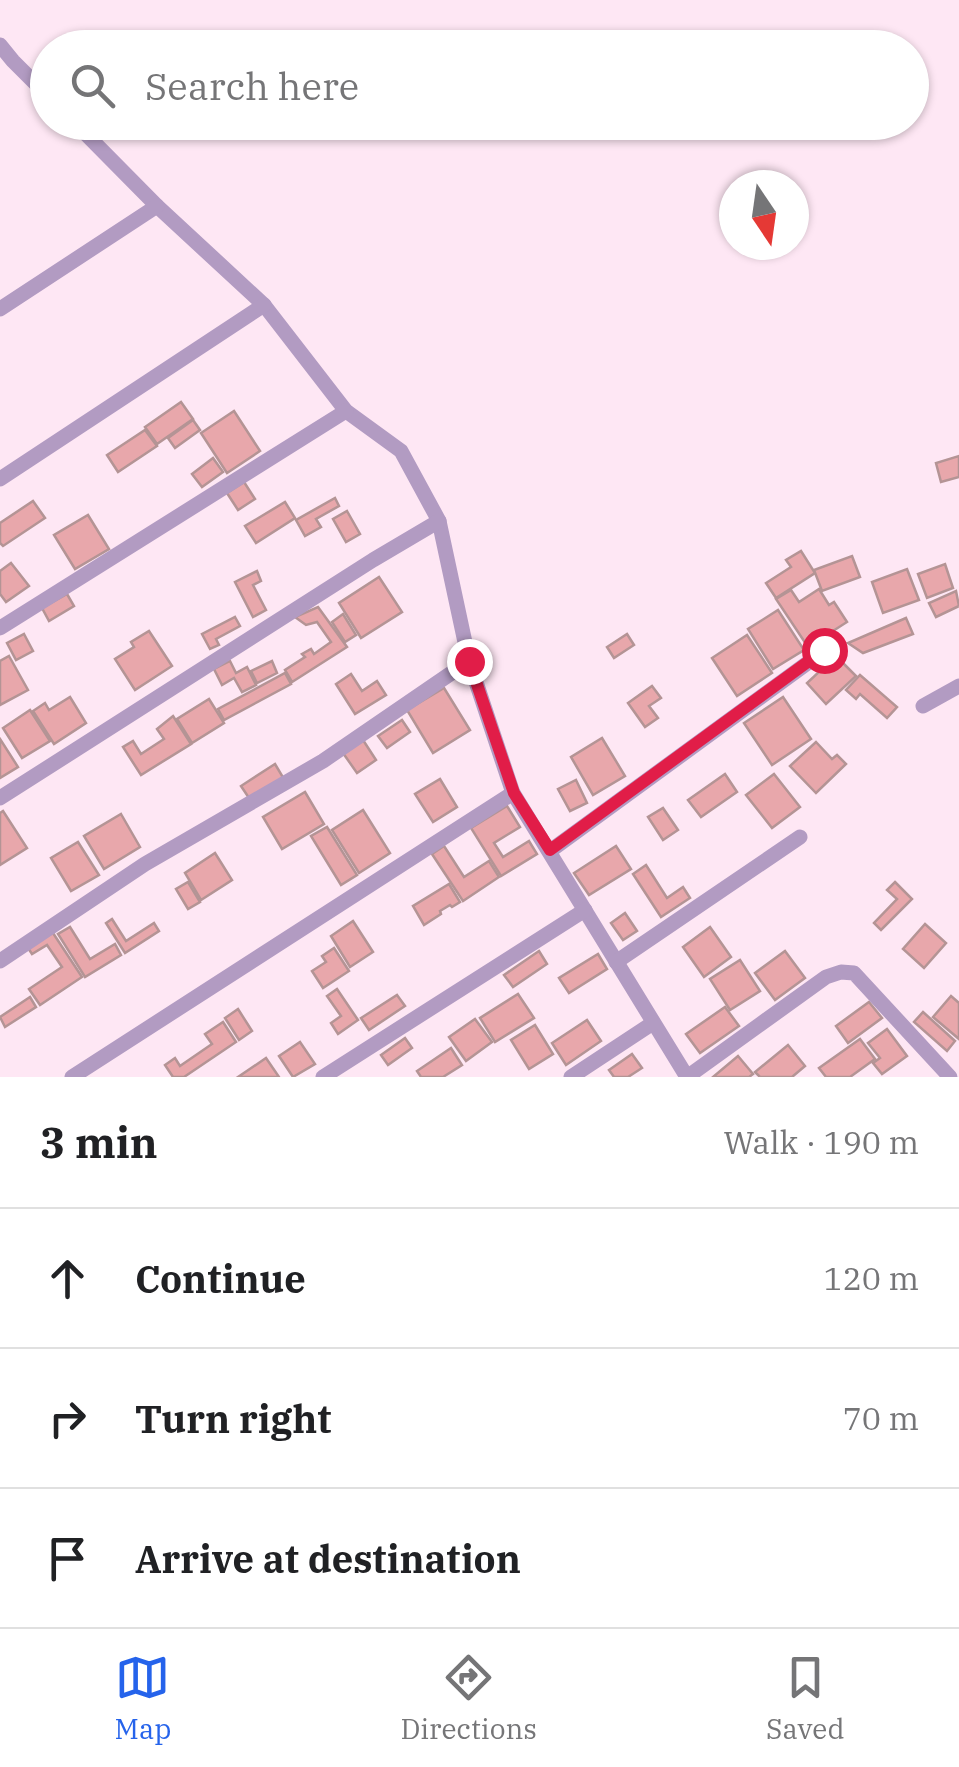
<!DOCTYPE html>
<html lang="en">
<head>
<meta charset="utf-8">
<style>
  body { margin:0; font-family:"IBM Plex Serif",serif; background:#f6f6f6; color:#202124 }
  .compass { position:absolute; left:719px; top:170px; width:90px; height:90px; border-radius:50%; background:#fff; box-shadow:0 2px 8px #0004; rotate:167deg }
  .stop { position:absolute; width:30px; height:30px; margin:-22px; border:8px solid #e11d48; border-radius:50%; background:#fff }
  .stop.end { background:#e11d48; border-color:#fff; box-shadow:0 2px 10px #0008 }
  .list { margin:0; padding:0; list-style:none }
  h2 { display:flex; justify-content:space-between; align-items:center; height:130px; margin:0; padding:0 40px; font-size:42px }
  h2 small { font-size:32px; font-weight:400; color:#757577 }
  .list li { display:grid; grid-template-columns:65px 1fr auto; gap:30px; align-items:center; box-sizing:border-box; height:140px; padding:0 40px; border-top:2px solid #e0e0e0 }
  .list b { display:block; font-size:38px; white-space:nowrap }
  .list em { font-size:32px; font-style:normal; color:#757577 }
  .icon { flex:none; width:55px; height:55px; fill:none; stroke:currentColor; stroke-width:2; stroke-linecap:round; stroke-linejoin:round }
  .map { position:relative; flex:none; width:959px; height:1077px; overflow:hidden }
  .search { position:absolute; background:#fff; box-shadow:0 2px 8px #0004; left:30px; right:30px; top:30px; height:110px; display:flex; align-items:center; gap:25px; box-sizing:border-box; padding:0 35px; border-radius:55px; color:#757577; font-size:38px }
  .sheet { height:550px; background:#fff }
  nav { display:flex; justify-content:space-around; align-items:center; box-sizing:border-box; height:140px; border-top:2px solid #e0e0e0; background:#fff; font-size:28px; color:#757577 }
  nav a { display:grid; justify-items:center; gap:5px }
  nav .on { color:#2563eb }
  .map>svg:first-child { display:block }
  .building { fill:#e8a7ab; stroke:#b49495; stroke-width:2.5 }
  .lines { fill:none; stroke-linecap:round; stroke-linejoin:round }
  .street { stroke:#b29bc2; stroke-width:15 }
  .route { stroke:#e11d48; stroke-width:12 }
</style>
</head>
<body>
<div class="map">
<svg width="959" height="1077" viewBox="0 0 959 1077">
  <rect width="100%" height="100%" fill="#fee7f4"/>
  <g class="building">
    <polygon points="181,402 193,419 157,444 145,427"/>
    <polygon points="234,411 260,451 227,473 201,433"/>
    <polygon points="193,420 200,430 175,448 168,438"/>
    <polygon points="145,430 157,446 118,472 107,455"/>
    <polygon points="959,456 959,477 941,482 936,463"/>
    <polygon points="213,458 223,472 202,487 192,474"/>
    <polygon points="244,482 255,499 238,510 227,493"/>
    <polygon points="335,498 339,506 316,519 321,527 305,536 296,520"/>
    <polygon points="33,501 45,518 3,546 0,543 0,523"/>
    <polygon points="285,502 295,518 256,543 245,526"/>
    <polygon points="347,511 360,534 346,542 333,519"/>
    <polygon points="88,515 109,549 75,569 54,535"/>
    <polygon points="801,551 815,573 776,598 766,583 791,567 786,560"/>
    <polygon points="852,556 860,577 822,591 814,570"/>
    <polygon points="11,563 29,586 6,602 0,594 0,571"/>
    <polygon points="945,564 953,588 927,598 918,574"/>
    <polygon points="907,569 919,600 883,613 872,582"/>
    <polygon points="257,571 261,581 253,585 266,610 253,617 235,582"/>
    <polygon points="379,577 402,612 361,638 339,603"/>
    <polygon points="819,589 829,605 834,602 847,622 808,647 776,599 791,590 799,602"/>
    <polygon points="956,591 959,606 936,617 929,603"/>
    <polygon points="67,594 74,606 49,621 42,608"/>
    <polygon points="318,607 347,647 292,682 285,670 305,657 302,654 311,649 314,654 331,642 317,622 306,625 295,617"/>
    <polygon points="778,610 804,650 773,669 748,629"/>
    <polygon points="343,614 356,635 345,642 332,622"/>
    <polygon points="235,617 240,626 216,639 219,645 210,649 202,634"/>
    <polygon points="906,618 913,634 863,653 848,643"/>
    <polygon points="149,631 172,666 135,690 115,659 134,647 131,642"/>
    <polygon points="24,634 33,651 16,660 7,643"/>
    <polygon points="627,634 634,645 614,658 607,647"/>
    <polygon points="747,635 772,673 737,696 712,658"/>
    <polygon points="9,656 28,690 0,705 0,661"/>
    <polygon points="836,656 856,676 826,704 807,683"/>
    <polygon points="230,661 236,673 247,667 256,685 242,692 234,678 222,685 214,669"/>
    <polygon points="272,661 277,673 257,683 251,671"/>
    <polygon points="285,673 291,684 224,720 218,709"/>
    <polygon points="351,674 362,691 377,681 386,695 355,714 336,684"/>
    <polygon points="860,675 897,707 887,718 860,694 856,699 846,690"/>
    <polygon points="652,686 661,698 649,706 658,718 645,727 628,703"/>
    <polygon points="444,688 470,730 433,753 407,710"/>
    <polygon points="70,697 86,723 54,744 33,711 45,703 49,710"/>
    <polygon points="783,697 811,739 772,765 744,723"/>
    <polygon points="209,699 224,723 192,743 177,719"/>
    <polygon points="30,710 50,741 22,758 3,728"/>
    <polygon points="173,716 191,744 141,775 123,747 133,741 141,754 164,739 157,729"/>
    <polygon points="402,720 410,732 387,748 378,736"/>
    <polygon points="602,738 625,776 593,795 571,757"/>
    <polygon points="0,739 18,767 0,778"/>
    <polygon points="363,740 376,760 357,773 343,753"/>
    <polygon points="816,742 832,759 837,755 846,764 816,793 790,766"/>
    <polygon points="275,764 284,779 251,801 241,786"/>
    <polygon points="725,774 737,792 701,817 688,800"/>
    <polygon points="774,774 800,807 772,828 746,795"/>
    <polygon points="440,779 457,807 433,822 415,794"/>
    <polygon points="576,780 587,803 570,811 558,789"/>
    <polygon points="305,792 324,824 282,849 263,817"/>
    <polygon points="507,806 520,827 494,843 503,857 529,841 537,854 501,876 471,828"/>
    <polygon points="663,808 678,830 663,840 648,817"/>
    <polygon points="363,810 390,853 359,873 332,830"/>
    <polygon points="3,811 27,848 0,865 0,813"/>
    <polygon points="121,814 140,847 104,869 84,836"/>
    <polygon points="327,827 357,875 341,885 311,836"/>
    <polygon points="78,842 99,875 71,891 51,858"/>
    <polygon points="444,846 464,877 489,861 499,877 463,901 432,854"/>
    <polygon points="616,846 631,869 589,895 574,873"/>
    <polygon points="215,853 232,880 201,900 185,873"/>
    <polygon points="646,865 667,898 683,887 690,898 661,917 633,874"/>
    <polygon points="188,882 200,902 188,909 176,889"/>
    <polygon points="895,882 912,899 881,930 874,923 897,899 887,890"/>
    <polygon points="449,884 460,902 452,907 450,905 440,911 441,914 424,925 413,906"/>
    <polygon points="625,913 637,931 623,940 611,923"/>
    <polygon points="112,919 126,941 154,923 159,931 125,953 106,923"/>
    <polygon points="353,921 373,952 350,967 331,936"/>
    <polygon points="925,924 946,943 924,968 903,949"/>
    <polygon points="70,927 90,959 115,944 121,955 85,977 58,934"/>
    <polygon points="710,927 731,957 704,977 683,947"/>
    <polygon points="51,930 82,977 40,1005 29,989 62,967 47,945 32,954 26,945"/>
    <polygon points="334,948 349,971 323,988 312,971 326,962 322,956"/>
    <polygon points="539,951 547,964 513,987 504,975"/>
    <polygon points="785,951 805,978 775,1000 755,973"/>
    <polygon points="598,954 607,969 569,993 559,978"/>
    <polygon points="740,960 760,991 730,1010 710,979"/>
    <polygon points="337,989 358,1020 338,1034 331,1023 341,1016 327,996"/>
    <polygon points="518,994 534,1018 495,1042 480,1018"/>
    <polygon points="397,995 405,1006 369,1030 361,1018"/>
    <polygon points="951,996 959,1003 959,1039 933,1017"/>
    <polygon points="30,997 36,1007 5,1027 0,1017"/>
    <polygon points="869,1002 882,1018 848,1043 836,1026"/>
    <polygon points="725,1007 739,1026 700,1053 686,1034"/>
    <polygon points="238,1009 252,1031 239,1040 225,1018"/>
    <polygon points="923,1012 955,1041 947,1051 914,1022"/>
    <polygon points="475,1019 492,1042 466,1061 449,1037"/>
    <polygon points="587,1020 601,1041 566,1065 552,1043"/>
    <polygon points="223,1022 236,1042 184,1077 173,1077 165,1065 175,1058 180,1066 212,1044 205,1034"/>
    <polygon points="535,1025 553,1054 529,1069 511,1040"/>
    <polygon points="887,1029 907,1056 882,1074 873,1063 880,1058 868,1043"/>
    <polygon points="405,1038 412,1048 388,1065 381,1055"/>
    <polygon points="860,1039 875,1059 850,1077 826,1077 819,1068"/>
    <polygon points="300,1042 315,1064 293,1077 279,1056"/>
    <polygon points="788,1045 805,1066 792,1077 760,1077 755,1072"/>
    <polygon points="451,1048 462,1065 443,1077 421,1077 417,1071"/>
    <polygon points="632,1054 642,1068 628,1077 614,1077 609,1070"/>
    <polygon points="738,1056 753,1074 749,1077 713,1077"/>
    <polygon points="266,1058 279,1077 238,1077"/>
  </g>
  <g class="lines">
    <g class="street">
      <polyline points="0,45 13,61 48,96"/>
      <polyline points="74,122 157,206 264,305 346,411 401,451 439,521 469,661 513,793 687,1077 826,977 841,972 854,973 950,1077"/>
      <polyline points="0,309 157,206"/>
      <polyline points="0,479 264,305"/>
      <polyline points="0,628 346,411"/>
      <polyline points="923,706 959,686"/>
      <polyline points="0,798 373,560 439,521"/>
      <polyline points="550,851 824,651"/>
      <polyline points="0,961 145,864 323,761 469,661"/>
      <polyline points="616,962 800,837"/>
      <polyline points="72,1077 513,793"/>
      <polyline points="323,1077 585,910"/>
      <polyline points="571,1077 653,1023"/>
    </g>
  </g>
  <g class="lines">
    <polyline class="route" points="469,661 514,793 550,850 824,650"/>
  </g>
</svg>
<svg class="compass" viewBox="-18 -18 36 36"><path d="M0-13l5 13h-10z" fill="#e53935"/><path d="M0 13l5-13h-10z" fill="#757577"/></svg>
<div class="stop" style="left:824px;top:650px"></div>
<div class="stop end" style="left:469px;top:661px"></div>
<div class="search"><svg class="icon" aria-label="search" viewBox="0 0 24 24"><circle cx="10" cy="10" r="6"/><path d="M15 15l6 6"/></svg>Search here</div>
</div>
<section class="sheet">
<h2>3 min<small>Walk · 190 m</small></h2>
<ul class="list">
<li><svg class="icon" aria-label="ahead" viewBox="0 0 24 24"><path d="M12 20V5M6 11l6-6 6 6"/></svg><div><b>Continue</b></div><em>120 m</em></li>
<li><svg class="icon" aria-label="right" viewBox="0 0 24 24"><path d="M7 20v-9h11M14 6l5 5-5 5"/></svg><div><b>Turn right</b></div><em>70 m</em></li>
<li><svg class="icon" aria-label="arrive" viewBox="0 0 24 24"><path d="M6 21V4h12l-3 4 3 4H6"/></svg><div><b>Arrive at destination</b></div></li>
</ul>
</section>
<nav>
<a class="on"><svg class="icon" aria-label="map" viewBox="0 0 24 24"><path d="M3 6l6-2 6 2 6-2v14l-6 2-6-2-6 2zM9 4v14M15 6v14"/></svg>Map</a>
<a><svg class="icon" aria-label="directions" viewBox="0 0 24 24"><path d="M12 3l9 9-9 9-9-9zM9 14v-3h6M13 9l2 2-2 2"/></svg>Directions</a>
<a><svg class="icon" aria-label="saved" viewBox="0 0 24 24"><path d="M7 4h10v16l-5-4-5 4z"/></svg>Saved</a>
</nav>
</body>
</html>
